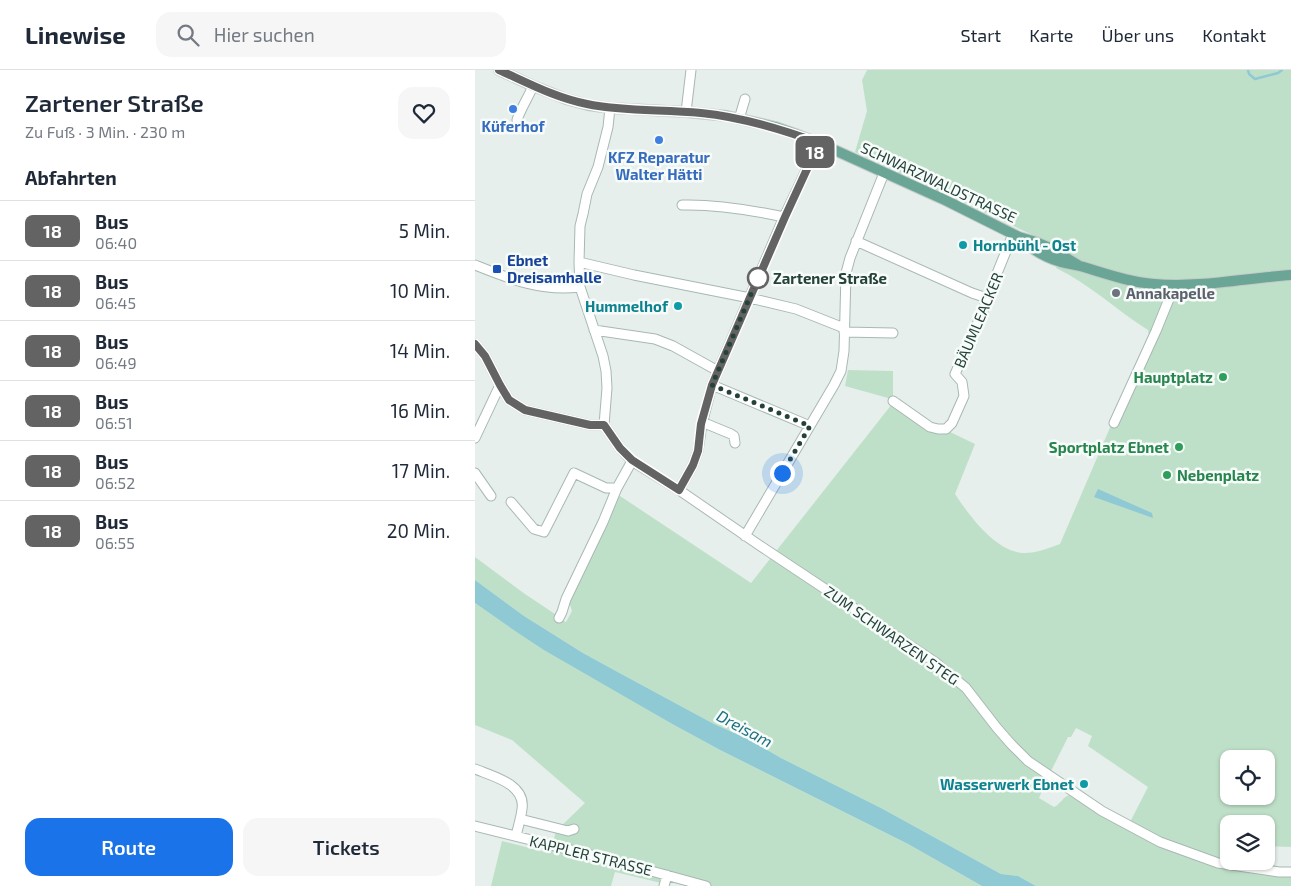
<!DOCTYPE html>
<html lang="de">
<head>
<meta charset="utf-8">
<style>
  body { margin:0; font-family:"Exo 2",sans-serif; background:#f6f6f7; color:#1f2937; height:100vh; display:flex; flex-direction:column; font-size:19px; white-space:nowrap }
  * { box-sizing:border-box; margin:0 }
  p { font-size:16px; color:#747a83 }
  .icon { flex:none; width:28px; height:28px; fill:none; stroke:currentColor; stroke-width:2; stroke-linecap:round; stroke-linejoin:round }
  .map { position:relative; flex:1; overflow:hidden }
  .panel { display:flex; flex-direction:column; background:#fff; width:475px }
  .panel>* { flex:none }
  .badge { padding:0 10px; border-radius:8px; font-size:18px; line-height:32px }
  .tools { position:absolute; left:745px; top:680px; display:grid; gap:10px }
  .tools a { display:grid; place-items:center; width:55px; height:55px; border-radius:10px; background:#fff; box-shadow:0 1px 4px #0004; font-size:25px }
  .you { position:absolute; width:25px; height:25px; margin:-12px; border:4px solid #fff; border-radius:50%; background:#1a73e8; box-shadow:0 0 0 8px #1a73e833 }
  .map>.badge { position:absolute; translate:-50% -50%; box-shadow:0 0 0 2px #fff }
  h2 { padding:0 25px; font-size:19px; line-height:45px }
  .round { display:grid; place-items:center; flex:none; width:52px; height:52px; border-radius:15px; background:#f6f6f7 }
  .head { display:flex; align-items:center; justify-content:space-between; height:85px; padding:0 25px }
  h1 { font-size:24px; font-weight:600; line-height:38px }
  .button { display:flex; gap:10px; margin-top:auto; padding:10px 25px }
  .button a { flex:1; height:58px; border-radius:15px; background:#1a73e8; color:#fff; font-size:20px; font-weight:600; line-height:58px; text-align:center }
  .button a+a { background:#f6f6f7; color:#1f2937 }
  ul { padding:0; list-style:none }
  li { display:flex; align-items:center; gap:15px; height:60px; padding:0 25px; border-top:1px solid #e0e1e3 }
  li div { flex:1 }
  li b { display:block; font-size:19px }
  li em { font-style:normal }
  li .badge { min-width:55px; font-weight:700; text-align:center }
  header { display:flex; align-items:center; gap:30px; box-sizing:border-box; height:70px; padding:0 25px; background:#fff; border-bottom:1px solid #e0e1e3 }
  header strong { font-size:24px }
  nav { display:flex; gap:28px; margin-inline-start:auto; font-size:18px }
  .search { width:350px; height:45px; background:#f6f6f7; display:flex; align-items:center; gap:12px; box-sizing:border-box; padding:0 18px; border-radius:15px; color:#747a83; font-size:19px }
  main { display:flex; flex:1; min-height:0 }
  .map>svg:first-child { display:block }
  .green { fill:#bfe0c8; fill-rule:evenodd }
  .water { fill:#8ec9d4 }
  .lines { fill:none; stroke-linecap:round; stroke-linejoin:round }
  .stream { stroke:#8ec9d4; stroke-width:2.5 }
  .minor-casing { stroke:#a8b8b2; stroke-width:11 }
  .major-casing { stroke:#c2cac8; stroke-width:12 }
  .minor { stroke:#fff; stroke-width:9 }
  .major { stroke:#6aa596; stroke-width:10 }
  .line-casing { stroke:#fff; stroke-width:11 }
  .line { stroke:#646363; stroke-width:8 }
  .walk { stroke:#24423a; stroke-width:5; stroke-dasharray:0 9 }
  .shop-dot { fill:#3f7fe0; stroke:#f7fbf9; stroke-width:2 }
  .culture-dot { fill:#0f9aa8; stroke:#f7fbf9; stroke-width:2 }
  .transit-dot { fill:#1a4fb4; stroke:#f7fbf9; stroke-width:2 }
  .stop-dot { fill:#fff; stroke:#646363; stroke-width:2.5 }
  .worship-dot { fill:#6b7280; stroke:#f7fbf9; stroke-width:2 }
  .leisure-dot { fill:#2e9e5b; stroke:#f7fbf9; stroke-width:2 }
  .labels { text-anchor:middle; dominant-baseline:central; stroke-width:5; stroke-linejoin:round; paint-order:stroke }
  .shop-label { font-size:15px; font-weight:bold; fill:#366cbe; stroke:#f7fbf9 }
  .street-label { font-size:15px; fill:#24423a; stroke:#f7fbf9 }
  .culture-label { font-size:15px; font-weight:bold; fill:#0d838f; stroke:#f7fbf9; text-anchor:end }
  .transit-label { font-size:15px; font-weight:bold; fill:#164399; stroke:#f7fbf9; text-anchor:start }
  .stop-label { font-size:15px; font-weight:bold; fill:#24423a; stroke:#f7fbf9; text-anchor:start }
  .worship-label { font-size:15px; font-weight:bold; fill:#5b616d; stroke:#f7fbf9; text-anchor:start }
  .leisure-label { font-size:15px; font-weight:bold; fill:#27864d; stroke:#f7fbf9; text-anchor:end }
  .water-label { font-size:16px; font-style:italic; fill:#1c6f80; stroke:#f7fbf9 }
</style>
</head>
<body>
<header>
<strong>Linewise</strong>
<div class="search"><svg class="icon" aria-label="search" viewBox="0 0 24 24"><circle cx="10" cy="10" r="6"/><path d="M15 15l6 6"/></svg>Hier suchen</div>
<nav><a>Start</a><a>Karte</a><a>Über uns</a><a>Kontakt</a></nav>
</header>
<main>
<section class="panel">
<div class="head"><div><h1>Zartener Straße</h1><p>Zu Fuß · 3 Min. · 230 m</p></div><a class="round"><svg class="icon" aria-label="heart" viewBox="0 0 24 24"><path d="M12 20l-8-8c-3-5 5-10 8-4 3-6 11-1 8 4z"/></svg></a></div>
<h2>Abfahrten</h2>
<ul>
<li><span class="badge" style="background:#646363;color:#fff">18</span><div><b>Bus</b><p>06:40</p></div><em>5 Min.</em></li>
<li><span class="badge" style="background:#646363;color:#fff">18</span><div><b>Bus</b><p>06:45</p></div><em>10 Min.</em></li>
<li><span class="badge" style="background:#646363;color:#fff">18</span><div><b>Bus</b><p>06:49</p></div><em>14 Min.</em></li>
<li><span class="badge" style="background:#646363;color:#fff">18</span><div><b>Bus</b><p>06:51</p></div><em>16 Min.</em></li>
<li><span class="badge" style="background:#646363;color:#fff">18</span><div><b>Bus</b><p>06:52</p></div><em>17 Min.</em></li>
<li><span class="badge" style="background:#646363;color:#fff">18</span><div><b>Bus</b><p>06:55</p></div><em>20 Min.</em></li>
</ul>
<div class="button"><a>Route</a><a>Tickets</a></div>
</section>
<div class="map">
<svg width="816" height="816" viewBox="0 0 816 816">
  <rect width="100%" height="100%" fill="#e6efeb"/>
  <!-- green -->
  <path class="green" d="M392,0H816V777L791,776V754H754V791H761V798L816,804V816H561L543,806L526,804L406,738L306,688L275,670L239,654L139,600L108,583L49,546L0,510V487L50,524L80,544V546L91,552L97,541L93,529L142,424L276,513L417,334L500,374L480,424C494,445 519,480 547,483C559,484 574,478 585,474L670,276L674,265L673,260C641,240 615,214 581,198L590,180L380,82L392,41L387,10ZM601,658L617,666L613,676L673,717L652,758L595,725C588,726 585,735 579,737L564,728L572,709L593,667H596ZM754,689H791V726H754Z
    M373,300L418,301V331L413,328L370,316Z
    M0,533L37,559L199,655L247,681L433,774L507,816H212L196,812L195,815L140,802L136,816H16L27,771L75,783L81,761L110,733L37,670L0,655Z"/>
  <!-- water -->
  <path class="water" d="M623,419L677,443L678,448L619,427Z
    M0,510L49,546L108,583L139,600L239,654L275,670L306,688L406,738L526,804L543,806L561,816H507L433,774L247,681L199,655L69,580L37,559L0,533Z"/>
  <g class="lines">
    <!-- stream -->
    <path class="stream" d="M773,0L774,4L780,9L803,3L807,0"/>
    <!-- minor casing -->
    <g class="minor-casing">
      <path id="minor" d="M135,38L133,57L123,97L112,124L108,144L105,156L104,192L105,217L128,286L131,301L132,318L129,355L145,378L157,391L204,420L284,475L460,592L491,618L522,658L536,674L553,691L627,741L685,772L743,793L804,802H816
        M211,42L216,0
        M264,49L270,29
        M42,50C46,38 53,28 58,16
        M207,135C241,134 276,140 309,147
        M381,171L497,223L512,228
        M104,192L159,205L275,228L321,239L369,258
        M0,195C35,209 66,222 105,217
        M119,260L180,269L198,276L243,301
        M369,262L418,263
        M0,274L10,286L25,315L34,330L50,340L115,355H129
        M237,315L335,356
        M418,331L455,357L463,359H471L477,353L489,326L487,312L480,304L508,241L512,228L538,164
        M227,352L256,364L259,366L260,373
        M639,353L681,261L696,224L697,215
        M0,368L25,315
        M0,403L16,426
        M204,420L218,395L223,381L227,354L237,315L309,147L344,73
        M36,432L59,459L69,462L99,403L131,418H142L157,391
        M270,466L359,315L366,301L369,281L371,203L375,188L409,103
        M84,548L87,542L91,529L128,452L142,418
        M0,699C17,706 51,714 47,739C46,748 43,757 41,766
        M45,749L93,761L99,759
        M0,756L136,790L231,816
        M189,816L192,805"/>
    </g>
    <!-- major casing -->
    <g class="major-casing">
      <path id="major" d="M24,0L56,15L91,29L113,35L135,38L211,42L252,46L300,57L320,64L344,73L470,130L544,167L561,172L573,177L603,195
        M547,170C558,180 572,188 586,192C592,194 599,194 605,196C629,203 653,212 679,214C725,218 771,208 816,205"/>
    </g>
    <!-- minor -->
    <use href="#minor" class="minor"/>
    <!-- major -->
    <use href="#major" class="major"/>
  </g>
  <g class="lines">
    <!-- line casing -->
    <g class="line-casing">
      <path id="line" d="M0,274L10,286L25,315L34,330L50,340L115,355H129L145,378L157,390L204,420L218,395L223,381L226,354L237,315L310,147L344,73C306,59 267,47 226,43C188,39 150,42 112,34C81,28 53,13 24,0"/>
    </g>
    <!-- line -->
    <use href="#line" class="line"/>
    <!-- walk -->
    <path class="walk" d="M283,208L237,315L335,356L307,403"/>
  </g>
  <!-- markers -->
  <g class="shop-dot">
    <circle cx="38" cy="39" r="5"/>
    <circle cx="184" cy="70" r="5"/>
  </g>
  <g class="culture-dot">
    <circle cx="488" cy="175" r="5"/>
    <circle cx="203" cy="236" r="5"/>
    <circle cx="609" cy="714" r="5"/>
  </g>
  <rect class="transit-dot" x="17" y="194" width="10" height="10" rx="2.5"/>
  <circle class="stop-dot" cx="283" cy="208" r="10"/>
  <circle class="worship-dot" cx="641" cy="223" r="5"/>
  <g class="leisure-dot">
    <circle cx="748" cy="307" r="5"/>
    <circle cx="704" cy="377" r="5"/>
    <circle cx="692" cy="405" r="5"/>
  </g>
  <g class="labels">
    <!-- shop labels -->
    <g class="shop-label">
      <text x="38" y="56">Küferhof</text>
      <text x="184" y="87">KFZ Reparatur<tspan x="184" dy="17">Walter Hätti</tspan></text>
    </g>
    <!-- street labels -->
    <g class="street-label">
      <text transform="translate(464 112) rotate(25)">SCHWARZWALDSTRASSE</text>
      <text transform="translate(503 250) rotate(-67)">BÄUMLEACKER</text>
      <text transform="translate(417 565) rotate(35)">ZUM SCHWARZEN STEG</text>
      <text transform="translate(116 785) rotate(14)">KAPPLER STRASSE</text>
    </g>
    <!-- culture labels -->
    <g class="culture-label">
      <text x="498" y="175" text-anchor="start">Hornbühl - Ost</text>
      <text x="193" y="236">Hummelhof</text>
      <text x="599" y="714">Wasserwerk Ebnet</text>
    </g>
    <!-- transit labels -->
    <g class="transit-label">
      <text x="32" y="190">Ebnet<tspan x="32" dy="17">Dreisamhalle</tspan></text>
    </g>
    <!-- stop labels -->
    <g class="stop-label">
      <text x="298" y="208">Zartener Straße</text>
    </g>
    <!-- worship labels -->
    <g class="worship-label">
      <text x="651" y="223">Annakapelle</text>
    </g>
    <!-- leisure labels -->
    <g class="leisure-label">
      <text x="738" y="307">Hauptplatz</text>
      <text x="694" y="377">Sportplatz Ebnet</text>
      <text x="702" y="405" text-anchor="start">Nebenplatz</text>
    </g>
    <!-- water labels -->
    <g class="water-label">
      <text transform="translate(270 658) rotate(28)">Dreisam</text>
    </g>
  </g>
</svg>
<div class="tools">
<a><svg class="icon" aria-label="locate" viewBox="0 0 24 24"><circle cx="12" cy="12" r="6"/><path d="M12 2v4M12 18v4M2 12h4M18 12h4"/></svg></a>
<a><svg class="icon" aria-label="layers" viewBox="0 0 24 24"><path d="M12 4l9 5-9 5-9-5zM3 14l9 5 9-5"/></svg></a>
</div>
<div class="you" style="left:307px;top:403px"></div>
<b class="badge" style="left:340px;top:82px;background:#646363;color:#fff">18</b>
</div>
</main>
</body>
</html>
